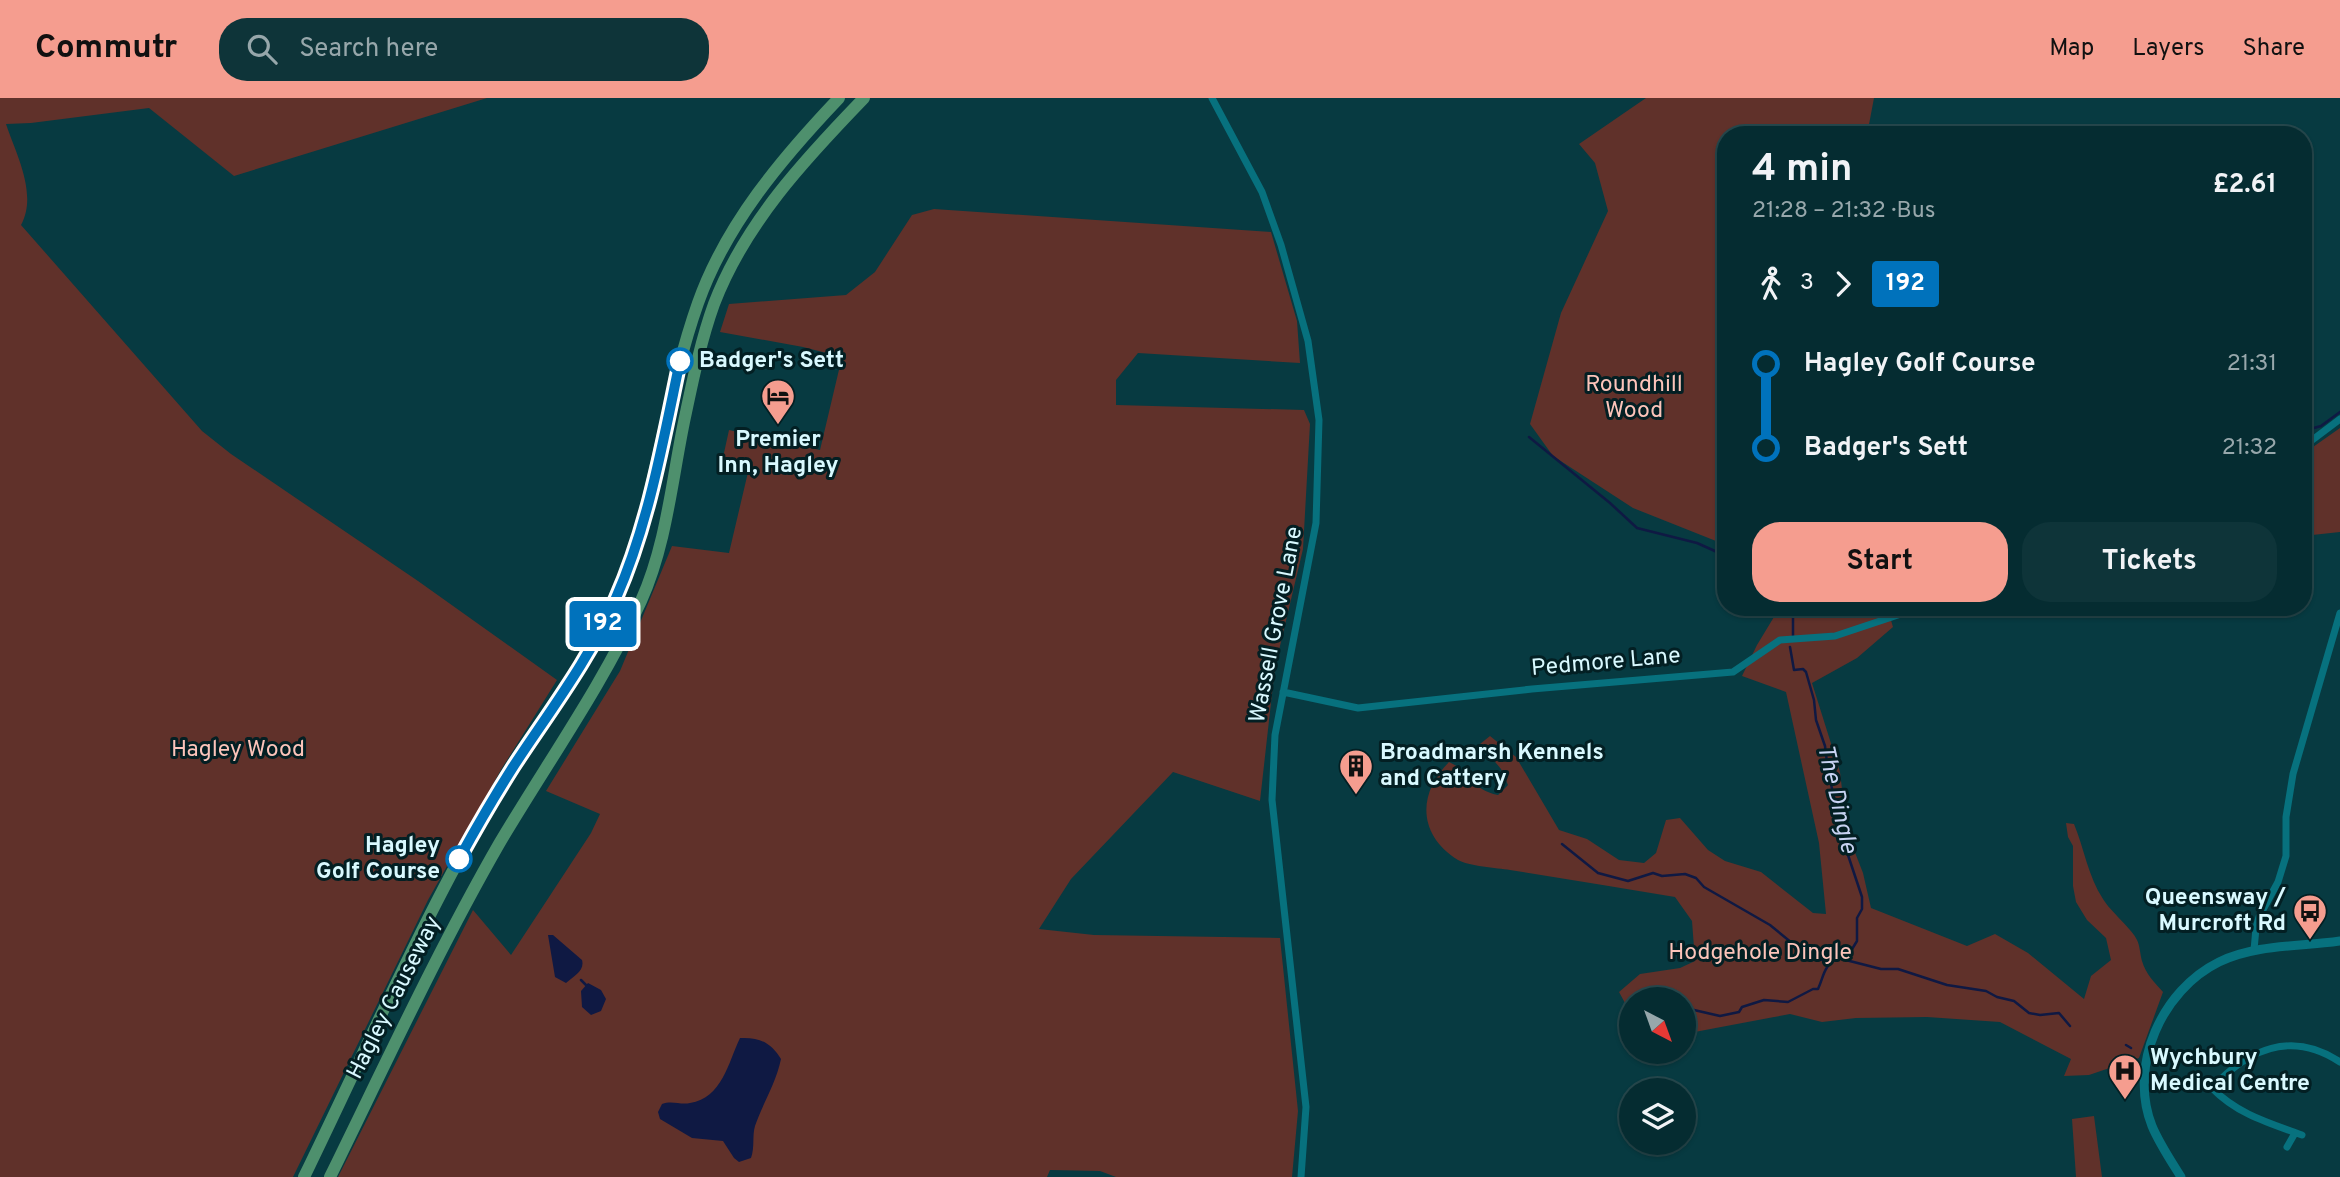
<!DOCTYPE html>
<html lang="en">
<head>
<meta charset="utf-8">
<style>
  body { margin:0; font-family:Overpass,sans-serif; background:#0e3439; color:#f1f3f6; height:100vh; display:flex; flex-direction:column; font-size:26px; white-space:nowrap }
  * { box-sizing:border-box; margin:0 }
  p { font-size:23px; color:#97a7ab }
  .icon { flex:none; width:38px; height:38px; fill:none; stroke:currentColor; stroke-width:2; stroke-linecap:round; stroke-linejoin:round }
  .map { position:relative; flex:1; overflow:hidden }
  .drawer { position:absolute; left:1717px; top:28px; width:595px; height:490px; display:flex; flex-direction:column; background:#052c31; border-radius:28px; box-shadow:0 2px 5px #0004,0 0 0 2px #26484d }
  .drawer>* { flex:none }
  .badge { padding:0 14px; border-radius:5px; font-size:24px; line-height:46px }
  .needle { width:46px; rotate:139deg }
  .controls { position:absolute; left:1619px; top:889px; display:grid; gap:14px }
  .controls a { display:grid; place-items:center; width:77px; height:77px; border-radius:50%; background:#052c31; box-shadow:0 2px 5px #0004,0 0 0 2px #26484d; font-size:35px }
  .map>.badge { position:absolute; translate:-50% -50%; box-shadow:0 0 0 4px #fff }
  .legs { display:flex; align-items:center; gap:10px; height:77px; padding:0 35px; font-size:23px }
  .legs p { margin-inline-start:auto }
  .head { display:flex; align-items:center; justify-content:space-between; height:119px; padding:0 35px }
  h1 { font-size:38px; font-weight:700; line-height:52px }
  .button { display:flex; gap:14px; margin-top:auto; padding:14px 35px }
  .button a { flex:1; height:80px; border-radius:28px; background:#f59d8f; color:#111; font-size:28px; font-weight:700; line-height:80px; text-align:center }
  .button a+a { background:#0e3439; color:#f1f3f6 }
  ul { padding:0 35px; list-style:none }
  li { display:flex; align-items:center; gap:24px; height:84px; font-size:26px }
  li i { display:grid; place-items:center; width:10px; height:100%; margin:0 9px; background:currentColor }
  li i::after { content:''; width:18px; height:18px; margin:-9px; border:5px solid; border-radius:50%; background:#052c31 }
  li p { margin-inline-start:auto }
  li:first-child i { background:linear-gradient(#0000 50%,currentColor 0) }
  li:last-child i { background:linear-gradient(currentColor 50%,#0000 0) }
  header { display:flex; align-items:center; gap:42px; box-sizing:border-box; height:98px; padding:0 35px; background:#f59d8f; color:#111 }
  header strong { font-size:33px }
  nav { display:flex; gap:38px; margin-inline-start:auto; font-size:24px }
  .search { width:490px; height:63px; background:#0e3439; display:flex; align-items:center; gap:18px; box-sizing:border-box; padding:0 24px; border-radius:28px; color:#97a7ab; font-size:26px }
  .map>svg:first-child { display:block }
  .green { fill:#60312a }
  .water { fill:#0f1943 }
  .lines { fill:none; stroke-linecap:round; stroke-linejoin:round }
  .stream { stroke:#0f1943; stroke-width:2.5 }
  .minor { stroke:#07717e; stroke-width:7 }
  .tertiary { stroke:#07717e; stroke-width:9 }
  .trunk { stroke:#4e906d; stroke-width:12 }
  .line-1-casing { stroke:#fff; stroke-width:16 }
  .line-1 { stroke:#0072bc; stroke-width:10 }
  .stop-1-dot { fill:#fff; stroke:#0072bc; stroke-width:3.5 }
  .labels { text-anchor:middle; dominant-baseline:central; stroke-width:6; stroke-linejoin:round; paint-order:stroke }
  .stop-label { font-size:23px; font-weight:bold; fill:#d9f9ff; stroke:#031f23; text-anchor:start }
  .park-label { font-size:23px; fill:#fcc4ba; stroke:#031f23 }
  .poi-label { font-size:23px; font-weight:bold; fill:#d9f9ff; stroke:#031f23; text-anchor:start }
  .street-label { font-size:23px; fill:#d9f9ff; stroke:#031f23 }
  .water-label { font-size:24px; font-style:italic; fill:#c7d2f1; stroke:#031f23 }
</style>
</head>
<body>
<header>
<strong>Commutr</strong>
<div class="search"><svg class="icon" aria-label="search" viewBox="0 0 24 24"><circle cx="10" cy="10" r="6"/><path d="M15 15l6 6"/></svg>Search here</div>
<nav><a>Map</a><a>Layers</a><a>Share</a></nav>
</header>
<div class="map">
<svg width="2340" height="1079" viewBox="0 0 2340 1079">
  <rect width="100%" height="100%" fill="#073a41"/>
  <!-- green -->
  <path class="green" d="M0,0H487L234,78L149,10L31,25L6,26C16,56 38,96 21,127L202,333L231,356L418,483L557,582L502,670L428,802L293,1079H0Z
    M1646,0H1874L1867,37H1726L1725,449L1721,445L1633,410L1553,358L1530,326L1561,215L1608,113L1595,65L1579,46Z
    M934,111L1271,134L1297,223L1300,265L1138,255L1116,282V307L1304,312L1310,326L1303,451L1275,569L1260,703L1173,674L1071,781L1039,831L1094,837L1280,840L1298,1013L1292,1079H1116L1100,1073L1050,1072L1047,1079H338L473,812L511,857L591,735L600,716L546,693L620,573L672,448L729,455L749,370L722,364L729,332L820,352L842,259L803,249L720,234L729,206L846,197L875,174L912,117Z
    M2340,330V434L2303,438V356Z
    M1780,509H1887L1893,529L1857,560L1812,585L1840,674L1847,734L1863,775L1871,810L1967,848L1995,836L2028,855L2084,901L2091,878L2111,862L2106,840L2087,822L2076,804L2073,788V748L2068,739L2066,725L2074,726C2084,750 2088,778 2103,801C2110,813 2133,832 2137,842C2140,848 2140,856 2142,863C2146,876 2154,884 2163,894L2139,960L2089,977L2064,978L2071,961L2000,924L1927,919L1856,920L1822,924L1790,916L1684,936V901H1631V916L1619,894L1640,876L1680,870L1695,863L1692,823L1675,799C1620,790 1565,781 1510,772C1497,770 1468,768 1458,762C1418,737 1417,696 1449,664C1471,674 1472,692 1498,697L1508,687L1501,671L1480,646L1490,638L1516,659L1559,732L1587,741L1619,762L1644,765L1656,755L1666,722L1680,720L1708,752L1725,763L1761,774L1813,815L1826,816L1819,745L1786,594L1742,578L1757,547Z
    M2094,1018L2102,1079H2076L2072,1021Z"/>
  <!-- water -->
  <path class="water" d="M548,837H553L582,862C585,873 574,878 566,885L555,879Z
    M588,885L601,892L606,901L601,913L591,917L582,909L581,893Z
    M740,940C760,939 771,945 781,961C776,985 763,1005 755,1028C752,1038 755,1049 751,1060L739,1064L734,1060L723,1043L692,1040L660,1021L658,1014L662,1006C672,1002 680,1007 690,1005C722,1000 728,965 740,940Z"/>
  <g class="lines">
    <!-- stream -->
    <path class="stream" d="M2303,333L2321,328L2340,314
      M1529,339L1610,405L1637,430L1697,445L1726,458
      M1793,538V509
      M1790,549L1794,572L1803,571L1806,574L1814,602L1816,622L1825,648L1828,673L1845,748L1862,799V811L1857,820V843L1846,861
      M1562,746L1598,775L1628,783L1653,775L1662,778L1685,776L1696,780L1704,789L1770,827L1808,858L1830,864
      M581,882L586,887
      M1684,914L1694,912L1720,918L1739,914L1742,909L1764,902L1788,904L1813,891H1818C1824,878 1823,868 1838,860L1881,871H1898L1947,887L1986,893L1997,899L2014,903L2029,915L2040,917L2059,915L2070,928
      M2126,947L2131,950"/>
    <!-- minor -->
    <path class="minor" d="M1212,0L1262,94L1281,147L1308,243L1319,322L1316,425L1275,637L1272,702L1306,1009L1301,1079
      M2303,349L2340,321
      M1283,594L1358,610L1532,591L1733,574L1780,542L1835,538L1922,509
      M2254,852L2256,830L2259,819L2278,784L2286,758V719L2293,676L2340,515
      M2146,982L2189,984L2212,990C2248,951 2292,932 2340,964
      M2212,990C2237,1016 2269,1025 2302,1037
      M2287,1049L2295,1035"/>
    <!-- tertiary -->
    <path class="tertiary" d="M2181,1079C2171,1063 2159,1045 2152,1028C2128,967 2162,892 2219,864C2256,846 2300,849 2340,843"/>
    <!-- trunk -->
    <path class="trunk" d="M304,1079C360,964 412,845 474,734C518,655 582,582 617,499C656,404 664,301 698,205C726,126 782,60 839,0
      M330,1079C385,967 437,854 499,746C547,665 602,588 641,503C667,445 672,380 685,319C693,281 701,242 714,206C745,125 805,61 864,0"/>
  </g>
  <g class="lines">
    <!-- line-1 casing -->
    <g class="line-1-casing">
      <path id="line-1" d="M459,761C476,730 494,699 513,669C549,614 590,561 616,500C649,425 663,343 680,263"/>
    </g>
    <!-- line-1 -->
    <use href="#line-1" class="line-1"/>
  </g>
  <!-- icons -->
  <defs>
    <g id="hotel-pin" transform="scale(1.75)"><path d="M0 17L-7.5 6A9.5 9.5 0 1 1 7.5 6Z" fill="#f59d8f" stroke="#031f23"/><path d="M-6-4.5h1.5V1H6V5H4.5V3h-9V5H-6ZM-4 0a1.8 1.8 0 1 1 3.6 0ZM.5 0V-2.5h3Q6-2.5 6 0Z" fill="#111"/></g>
    <g id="building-pin" transform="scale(1.75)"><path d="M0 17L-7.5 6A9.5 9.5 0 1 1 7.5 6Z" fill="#f59d8f" stroke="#031f23"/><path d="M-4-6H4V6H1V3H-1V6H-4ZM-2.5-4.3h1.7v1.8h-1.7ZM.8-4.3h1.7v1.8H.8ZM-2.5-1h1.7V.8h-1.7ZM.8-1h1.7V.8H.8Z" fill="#111"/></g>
    <g id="bus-pin" transform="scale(1.75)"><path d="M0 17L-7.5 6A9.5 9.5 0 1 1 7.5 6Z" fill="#f59d8f" stroke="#031f23"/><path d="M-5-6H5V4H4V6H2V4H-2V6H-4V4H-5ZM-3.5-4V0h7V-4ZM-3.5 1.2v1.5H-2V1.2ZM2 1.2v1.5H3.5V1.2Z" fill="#111"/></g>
    <g id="hospital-pin" transform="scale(1.75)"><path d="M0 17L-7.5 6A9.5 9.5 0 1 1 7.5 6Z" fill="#f59d8f" stroke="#031f23"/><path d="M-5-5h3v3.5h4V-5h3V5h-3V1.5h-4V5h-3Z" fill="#111"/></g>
  </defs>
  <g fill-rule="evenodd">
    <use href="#hotel-pin" x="778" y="298"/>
    <use href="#building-pin" x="1356" y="668"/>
    <use href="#bus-pin" x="2310" y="813"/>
    <use href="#hospital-pin" x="2125" y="973"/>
  </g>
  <!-- markers -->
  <g class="stop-1-dot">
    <circle cx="680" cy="263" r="12"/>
    <circle cx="459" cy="761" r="12"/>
  </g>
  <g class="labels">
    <!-- stop labels -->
    <g class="stop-label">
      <text x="699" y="263">Badger's Sett</text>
      <text x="440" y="748" text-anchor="end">Hagley<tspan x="440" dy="26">Golf Course</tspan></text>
    </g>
    <!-- park labels -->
    <g class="park-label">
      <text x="1634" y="287">Roundhill<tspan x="1634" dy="26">Wood</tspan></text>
      <text x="238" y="652">Hagley Wood</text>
      <text x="1760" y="855">Hodgehole Dingle</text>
    </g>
    <!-- poi labels -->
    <g class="poi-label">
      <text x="778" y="342" text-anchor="middle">Premier<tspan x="778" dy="26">Inn, Hagley</tspan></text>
      <text x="1380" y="655">Broadmarsh Kennels<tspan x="1380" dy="26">and Cattery</tspan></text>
      <text x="2286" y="800" text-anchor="end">Queensway /<tspan x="2286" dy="26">Murcroft Rd</tspan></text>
      <text x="2150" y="960">Wychbury<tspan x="2150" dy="26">Medical Centre</tspan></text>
    </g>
    <!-- street labels -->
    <g class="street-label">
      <text transform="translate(1277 527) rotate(-79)">Wassell Grove Lane</text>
      <text transform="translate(1606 565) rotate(-5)">Pedmore Lane</text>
      <text transform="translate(395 900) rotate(-63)">Hagley Causeway</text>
    </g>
    <!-- water labels -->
    <g class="water-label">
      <text transform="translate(1836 701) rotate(77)">The Dingle</text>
    </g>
  </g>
</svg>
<div class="controls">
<a><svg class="needle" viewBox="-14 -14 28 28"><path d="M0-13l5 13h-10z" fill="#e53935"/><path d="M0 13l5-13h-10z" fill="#97a7ab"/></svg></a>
<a><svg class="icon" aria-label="layers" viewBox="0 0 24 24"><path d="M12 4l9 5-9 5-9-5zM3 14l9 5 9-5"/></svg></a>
</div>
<b class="badge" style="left:603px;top:526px;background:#0072bc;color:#fff">192</b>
<section class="drawer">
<div class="head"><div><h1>4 min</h1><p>21:28 – 21:32 · Bus</p></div><b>£2.61</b></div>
<div class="legs"><svg class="icon" aria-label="walk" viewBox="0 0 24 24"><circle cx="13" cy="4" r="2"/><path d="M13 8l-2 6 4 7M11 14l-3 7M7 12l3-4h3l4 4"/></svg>3<svg class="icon" aria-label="forward" viewBox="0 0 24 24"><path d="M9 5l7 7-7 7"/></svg><b class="badge" style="background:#0072bc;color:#fff">192</b></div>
<ul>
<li><i style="color:#0072bc"></i><b>Hagley Golf Course</b><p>21:31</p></li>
<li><i style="color:#0072bc"></i><b>Badger's Sett</b><p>21:32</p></li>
</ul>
<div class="button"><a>Start</a><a>Tickets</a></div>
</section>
</div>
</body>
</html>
